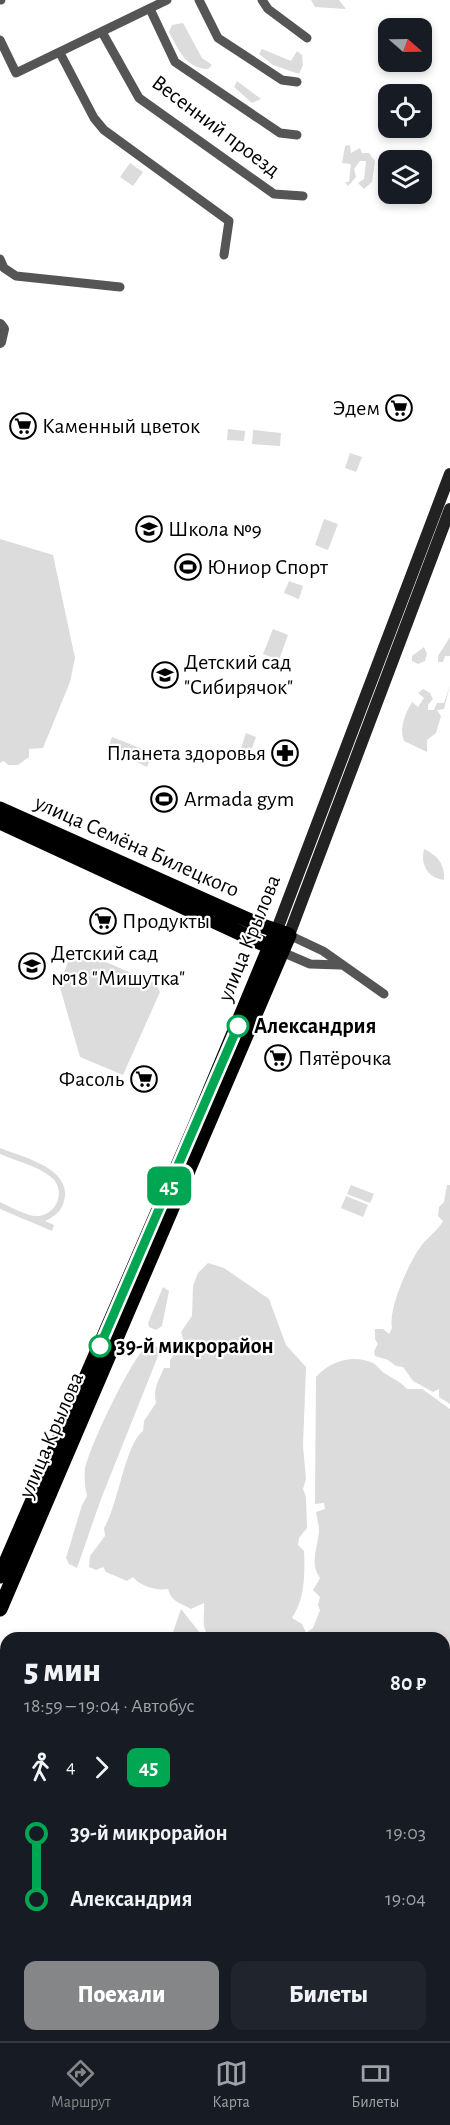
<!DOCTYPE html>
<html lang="ru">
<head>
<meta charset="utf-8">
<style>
  body { margin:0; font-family:"Alegreya Sans",sans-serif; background:#20242c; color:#f1f3f6; height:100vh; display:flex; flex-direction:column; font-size:22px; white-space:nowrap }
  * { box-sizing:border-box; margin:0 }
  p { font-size:20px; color:#9ea1a6 }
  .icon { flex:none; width:33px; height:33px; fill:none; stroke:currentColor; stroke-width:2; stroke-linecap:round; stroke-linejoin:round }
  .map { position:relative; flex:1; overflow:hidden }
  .panel { position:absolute; left:0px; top:1632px; width:450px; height:410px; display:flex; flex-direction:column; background:#171b24; border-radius:18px 18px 0 0; box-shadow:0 3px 9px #0003 }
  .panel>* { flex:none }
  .badge { padding:0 12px; border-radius:9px; font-size:21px; line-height:39px }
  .needle { width:39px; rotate:110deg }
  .tools { position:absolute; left:378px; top:18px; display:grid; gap:12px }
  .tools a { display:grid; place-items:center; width:54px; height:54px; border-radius:12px; background:#171b24; box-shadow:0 3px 9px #0003; font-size:30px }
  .map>.badge { position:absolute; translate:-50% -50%; box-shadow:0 0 0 3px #fff }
  .legs { display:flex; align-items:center; gap:9px; height:66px; padding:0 24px; font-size:20px }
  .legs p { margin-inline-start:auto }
  .head { display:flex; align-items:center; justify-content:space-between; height:102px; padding:0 24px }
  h1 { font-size:33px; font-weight:800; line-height:45px }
  .action { display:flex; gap:12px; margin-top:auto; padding:12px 24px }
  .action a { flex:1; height:69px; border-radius:12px; background:#858687; color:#fff; font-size:24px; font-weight:800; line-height:69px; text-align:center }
  .action a+a { background:#20242c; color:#f1f3f6 }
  ul { padding:0 24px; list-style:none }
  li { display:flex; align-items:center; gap:21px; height:66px; font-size:22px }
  li i { display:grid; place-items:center; width:9px; height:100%; margin:0 8px; background:currentColor }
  li i::after { content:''; width:15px; height:15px; margin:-8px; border:4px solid; border-radius:50%; background:#171b24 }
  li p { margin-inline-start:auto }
  li:first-child i { background:linear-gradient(#0000 50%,currentColor 0) }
  li:last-child i { background:linear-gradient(currentColor 50%,#0000 0) }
  .dock { display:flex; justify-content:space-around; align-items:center; height:84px; border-top:2px solid #363941; background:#171b24; font-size:16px; color:#9ea1a6 }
  .dock a { display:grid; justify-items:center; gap:3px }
  .dock .current { color:#858687 }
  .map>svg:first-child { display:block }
  .green { fill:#dcdcdc }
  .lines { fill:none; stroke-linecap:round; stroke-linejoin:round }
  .minor { stroke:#555; stroke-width:9 }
  .tertiary { stroke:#555; stroke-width:12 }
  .secondary { stroke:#222; stroke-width:12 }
  .primary { stroke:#000; stroke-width:15 }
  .line-1-casing { stroke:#fff; stroke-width:14 }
  .line-1 { stroke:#00a651; stroke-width:9 }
  .stop-1-dot { fill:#fff; stroke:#00a651; stroke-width:3 }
  .labels { text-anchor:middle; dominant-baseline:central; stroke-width:4.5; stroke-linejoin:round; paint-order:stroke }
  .street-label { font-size:22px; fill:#000; stroke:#fff }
  .poi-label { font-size:22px; fill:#000; stroke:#fff; text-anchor:start }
  .stop-label { font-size:22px; font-weight:bold; fill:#000; stroke:#fff; text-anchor:start }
</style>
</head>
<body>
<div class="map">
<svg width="450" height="2041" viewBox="0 0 450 2041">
  <rect width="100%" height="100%" fill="#fff"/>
  <!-- green -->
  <path class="green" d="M311,0H339L346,9L315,7Z
    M183,23L202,58L212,65L208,69C186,69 178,49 169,32L172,25Z
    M262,49L291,61L297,51L302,55L303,65L299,74L273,65L259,54Z
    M237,81L261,99L252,103L234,87Z
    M350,145L351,153L360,148L362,153H369L375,161L372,182L364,189L358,183L364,179L366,161H360L354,169L356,177L348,186L345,182H349L351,164L342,163L345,146Z
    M130,163L143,172L133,186L120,177Z
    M142 430a7 7 0 1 1 14 0a7 7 0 1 1-14 0Z
    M228,429L245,431L244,441L227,440Z
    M253,430L281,433L280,446L252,444Z
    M350,453L362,457L356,472L345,468Z
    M324,519L338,524L328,550L315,545Z
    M0,539L53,555L75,658L70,682L43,748L29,749V757L18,765H8L4,761L0,763Z
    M289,581L303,586L299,599L284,593Z
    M273,629L288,635L279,660L263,654Z
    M450,637V656H445L443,662H438V656Z
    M424,647L427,654L425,661L418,664L412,661V656Z
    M450,685L444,709L437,710L441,716L436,733L427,740V752L404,741C399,728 405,714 412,702L418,707L424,698L418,693L423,689L430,693L433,699L428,705V710H434L437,703H444Z
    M246,733L256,737L251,751L241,748Z
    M112,737L153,753L147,767L108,748Z
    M424,849C438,855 445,865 444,880C428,878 420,865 424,849Z
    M74,948L156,984L160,992L123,1075L80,1057L59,984Z
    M0,1148C22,1157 73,1168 64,1201C62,1211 54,1217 45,1221L54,1225L52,1231L0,1209V1202C11,1207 27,1217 39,1216C58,1214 66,1189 51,1177C38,1166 16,1161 0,1154Z
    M351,1185L374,1194L370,1203L347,1194Z
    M447,1185H450V1404L439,1397V1389L433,1392L413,1381L403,1367L396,1366L388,1360L375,1356L374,1351L378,1344L375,1339V1329H383L389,1334L392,1328C388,1309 408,1265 419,1249C426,1238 437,1232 443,1221L438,1216L439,1207L444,1202Z
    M346,1196L368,1205L363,1217L341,1208Z
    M208,1263L224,1268L269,1299L286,1345L306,1367L303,1446L306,1479L303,1489L306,1497L307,1528L299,1538L298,1545L304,1551C305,1575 305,1598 292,1618L302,1624L306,1633L313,1628L320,1610L318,1605L320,1597L313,1590L320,1578C309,1564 318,1547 319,1531C319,1525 317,1518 316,1512L325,1509L324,1503L315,1504L316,1377C330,1361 353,1354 373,1363C377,1365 380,1370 384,1373C393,1379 400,1381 407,1389H422L450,1409V1653L445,1661L444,1638H211C200,1628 205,1618 204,1603L191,1609C181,1603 171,1602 168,1589C156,1591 140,1586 133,1577L127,1581L106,1572L103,1567L96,1570L89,1567L90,1556L105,1536L104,1528C118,1506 125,1444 143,1431L144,1421L156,1403C153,1388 158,1382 164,1368H170V1360L176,1352L175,1344L184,1341L181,1332L192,1316L193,1286L198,1273Z
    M163,1287L169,1291L162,1326L156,1330L149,1327L148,1323Z
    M156,1346L160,1351L101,1499L77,1568L69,1564L66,1558L82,1505L87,1496C85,1486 84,1479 85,1469C89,1448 129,1364 144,1349Z
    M181,1609L204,1638H171Z
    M6,1654V1698L0,1696V1669Z
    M450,1724V1792L444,1786V1725Z
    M6,1816V1863L0,1858V1825Z
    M444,1895L450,1898V2041H443L438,2036H444Z
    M224,2036H354L362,2041H370H222Z"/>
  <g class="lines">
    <!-- minor -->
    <path class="minor" d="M0,0H1
      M199,0L218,38L282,80L297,82
      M262,0L268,9L307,38
      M150,9L175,62L280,133L297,135
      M102,32L139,98L274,194L303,196
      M0,40L16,73L167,0
      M60,53L94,118L104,130L229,221L224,255
      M0,259L4,268L16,276L120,287
      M289,935L323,951L384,994
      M282,952L310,964L340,965
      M0,1943L6,1945"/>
    <!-- tertiary -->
    <path class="tertiary" d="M0,325L3,329L0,342"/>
    <!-- secondary -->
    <path class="secondary" d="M276,932L450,474
      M289,935L450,509"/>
    <!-- primary -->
    <path class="primary" d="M0,809L257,924L289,935L0,1609
      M0,822L279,951
      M0,1576L196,1124L276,932"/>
  </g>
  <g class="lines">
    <!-- line-1 casing -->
    <g class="line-1-casing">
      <path id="line-1" d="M100,1346L238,1026"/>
    </g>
    <!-- line-1 -->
    <use href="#line-1" class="line-1"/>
  </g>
  <!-- icons -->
  <defs>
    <g id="supermarket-ring" transform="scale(1.35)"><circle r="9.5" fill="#fff" stroke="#000" stroke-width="1.5"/><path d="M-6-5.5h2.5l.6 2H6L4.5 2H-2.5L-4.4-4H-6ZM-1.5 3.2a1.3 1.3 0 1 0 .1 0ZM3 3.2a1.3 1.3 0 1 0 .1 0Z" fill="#000"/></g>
    <g id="school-ring" transform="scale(1.35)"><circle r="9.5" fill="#fff" stroke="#000" stroke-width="1.5"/><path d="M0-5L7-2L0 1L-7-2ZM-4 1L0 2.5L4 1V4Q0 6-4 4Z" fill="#000"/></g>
    <g id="stadium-ring" transform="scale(1.35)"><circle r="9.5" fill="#fff" stroke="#000" stroke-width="1.5"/><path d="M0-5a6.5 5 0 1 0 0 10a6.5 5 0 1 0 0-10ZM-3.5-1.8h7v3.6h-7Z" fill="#000"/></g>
    <g id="pharmacy-ring" transform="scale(1.35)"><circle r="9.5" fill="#fff" stroke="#000" stroke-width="1.5"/><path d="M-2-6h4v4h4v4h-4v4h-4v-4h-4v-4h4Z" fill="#000"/></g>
  </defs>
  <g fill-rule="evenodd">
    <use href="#supermarket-ring" x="399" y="408"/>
    <use href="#supermarket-ring" x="23" y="426"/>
    <use href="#school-ring" x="149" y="529"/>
    <use href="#stadium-ring" x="188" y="567"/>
    <use href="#school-ring" x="165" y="675"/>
    <use href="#pharmacy-ring" x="285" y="753"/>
    <use href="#stadium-ring" x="164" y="799"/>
    <use href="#supermarket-ring" x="103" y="921"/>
    <use href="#school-ring" x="32" y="966"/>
    <use href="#supermarket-ring" x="278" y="1058"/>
    <use href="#supermarket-ring" x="144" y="1079"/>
  </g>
  <!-- markers -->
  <g class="stop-1-dot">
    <circle cx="238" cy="1026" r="10"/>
    <circle cx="100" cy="1346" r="10"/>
  </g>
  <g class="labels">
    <!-- street labels -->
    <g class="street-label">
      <text transform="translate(216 126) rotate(37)">Весенний проезд</text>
      <text transform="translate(137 846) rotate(24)">улица Семёна Билецкого</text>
      <text transform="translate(249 938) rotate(-68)">улица Крылова</text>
      <text transform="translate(51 1435) rotate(-67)">улица Крылова</text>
    </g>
    <!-- poi labels -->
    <g class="poi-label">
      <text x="380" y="408" text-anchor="end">Эдем</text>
      <text x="42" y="426">Каменный цветок</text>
      <text x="168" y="529">Школа №9</text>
      <text x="207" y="567">Юниор Спорт</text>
      <text x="184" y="662">Детский сад<tspan x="184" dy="25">"Сибирячок"</tspan></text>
      <text x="266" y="753" text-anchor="end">Планета здоровья</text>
      <text x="184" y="799">Armada gym</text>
      <text x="122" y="921">Продукты</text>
      <text x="51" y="953">Детский сад<tspan x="51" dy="25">№18 "Мишутка"</tspan></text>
      <text x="298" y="1058">Пятёрочка</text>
      <text x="124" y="1079" text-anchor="end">Фасоль</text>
    </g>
    <!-- stop labels -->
    <g class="stop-label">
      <text x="254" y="1026">Александрия</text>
      <text x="116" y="1346">39-й микрорайон</text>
    </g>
  </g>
</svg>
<div class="tools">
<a><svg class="needle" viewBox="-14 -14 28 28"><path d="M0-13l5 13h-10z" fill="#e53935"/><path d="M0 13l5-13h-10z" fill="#9ea1a6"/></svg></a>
<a><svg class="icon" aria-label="locate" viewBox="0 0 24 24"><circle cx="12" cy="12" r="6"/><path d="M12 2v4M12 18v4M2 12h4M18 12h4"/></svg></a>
<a><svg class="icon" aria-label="layers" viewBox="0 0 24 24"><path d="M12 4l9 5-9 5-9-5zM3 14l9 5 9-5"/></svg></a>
</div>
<b class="badge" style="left:169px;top:1186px;background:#00a651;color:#fff">45</b>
<section class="panel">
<div class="head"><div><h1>5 мин</h1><p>18:59 – 19:04 · Автобус</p></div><b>80 ₽</b></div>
<div class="legs"><svg class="icon" aria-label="walk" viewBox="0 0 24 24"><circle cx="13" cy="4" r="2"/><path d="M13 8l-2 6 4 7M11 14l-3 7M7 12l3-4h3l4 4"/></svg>4<svg class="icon" aria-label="forward" viewBox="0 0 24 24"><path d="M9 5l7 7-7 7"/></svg><b class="badge" style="background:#00a651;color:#fff">45</b></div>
<ul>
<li><i style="color:#00a651"></i><b>39-й микрорайон</b><p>19:03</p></li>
<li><i style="color:#00a651"></i><b>Александрия</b><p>19:04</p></li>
</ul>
<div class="action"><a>Поехали</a><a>Билеты</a></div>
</section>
</div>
<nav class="dock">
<a class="current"><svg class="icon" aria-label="directions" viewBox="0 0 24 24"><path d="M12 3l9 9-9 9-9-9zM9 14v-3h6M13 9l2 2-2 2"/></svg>Маршрут</a>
<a><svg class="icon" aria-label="map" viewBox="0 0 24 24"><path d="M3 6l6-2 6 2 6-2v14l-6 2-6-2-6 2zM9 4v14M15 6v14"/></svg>Карта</a>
<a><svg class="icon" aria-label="tickets" viewBox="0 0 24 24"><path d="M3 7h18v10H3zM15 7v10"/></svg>Билеты</a>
</nav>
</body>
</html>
